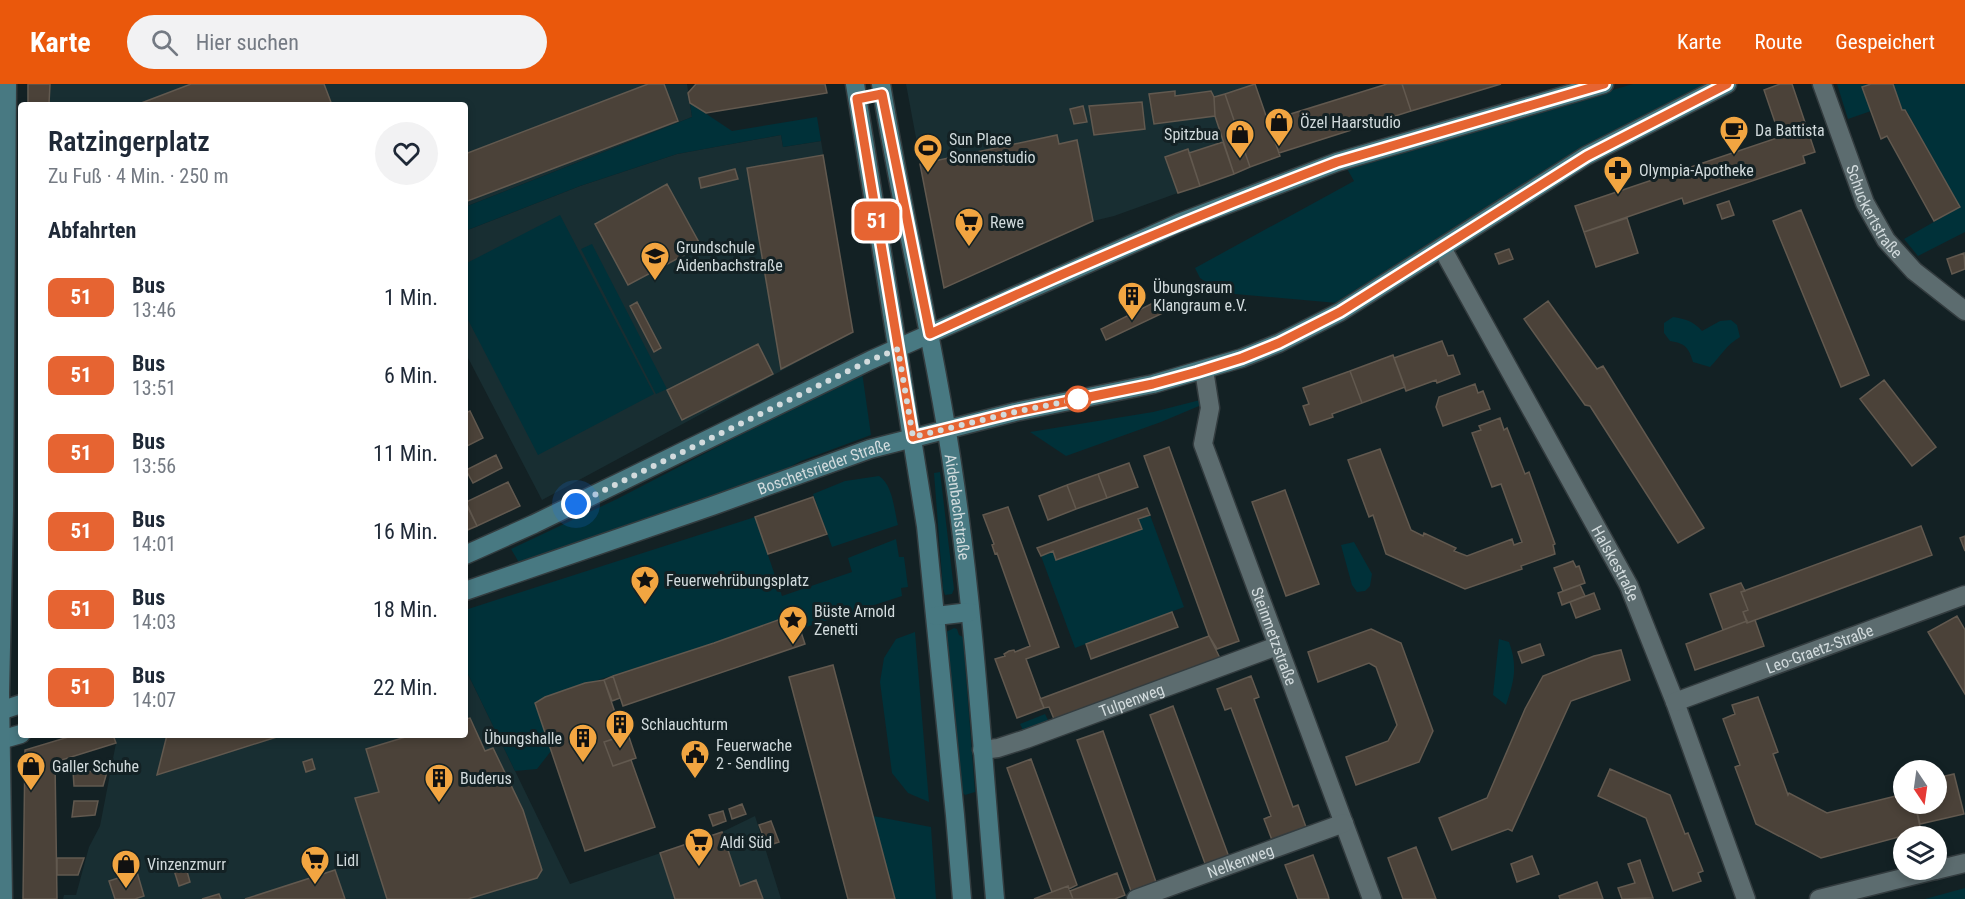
<!DOCTYPE html>
<html lang="de">
<head>
<meta charset="utf-8">
<style>
  body { margin:0; font-family:"Roboto Condensed",sans-serif; background:#f2f2f3; color:#1f2937; height:100vh; display:flex; flex-direction:column; font-size:22px; white-space:nowrap }
  * { box-sizing:border-box; margin:0 }
  p { font-size:20px; color:#747a83 }
  .icon { flex:none; width:33px; height:33px; fill:none; stroke:currentColor; stroke-width:2; stroke-linecap:round; stroke-linejoin:round }
  .map { position:relative; flex:1; overflow:hidden }
  .side { position:absolute; left:18px; top:18px; width:450px; height:636px; display:flex; flex-direction:column; background:#fff; border-radius:6px; box-shadow:0 3px 9px #0003 }
  .side>* { flex:none }
  .badge { padding:0 12px; border-radius:9px; font-size:21px; line-height:39px }
  .needle { width:39px; rotate:167deg }
  .controls { position:absolute; left:1893px; top:676px; display:grid; gap:12px }
  .controls a { display:grid; place-items:center; width:54px; height:54px; border-radius:50%; background:#fff; box-shadow:0 3px 9px #0003; font-size:30px }
  .you { position:absolute; width:30px; height:30px; margin:-15px; border:4px solid #fff; border-radius:50%; background:#1a73e8; box-shadow:0 0 0 9px #1a73e833 }
  .map>.badge { position:absolute; translate:-50% -50%; box-shadow:0 0 0 3px #fff }
  h2 { padding:0 30px; font-size:22px; line-height:54px }
  .round { display:grid; place-items:center; flex:none; width:63px; height:63px; border-radius:32px; background:#f2f2f3 }
  .head { display:flex; align-items:center; justify-content:space-between; height:102px; padding:0 30px }
  h1 { font-size:28px; font-weight:600; line-height:45px }
  ul { padding:0; list-style:none }
  li { display:flex; align-items:center; gap:18px; height:78px; padding:0 30px }
  li div { flex:1 }
  li b { display:block; font-size:22px }
  li em { font-style:normal }
  li .badge { min-width:66px; font-weight:700; text-align:center }
  header { display:flex; align-items:center; gap:36px; box-sizing:border-box; height:84px; padding:0 30px; background:#ea580c; color:#fff }
  header strong { font-size:28px }
  nav { display:flex; gap:33px; margin-inline-start:auto; font-size:21px }
  .search { width:420px; height:54px; background:#f2f2f3; display:flex; align-items:center; gap:15px; box-sizing:border-box; padding:0 21px; border-radius:33px; color:#747a83; font-size:22px }
  .map>svg:first-child { display:block }
  .built { fill:#182e32 }
  .green { fill:#003139 }
  .building { fill:#4b4239; stroke:#62594f; stroke-width:1.5 }
  .lines { fill:none; stroke-linecap:round; stroke-linejoin:round }
  .street-casing { stroke:#333c3f; stroke-width:21 }
  .secondary-casing { stroke:#333c3f; stroke-width:21 }
  .street { stroke:#5c6c6f; stroke-width:18 }
  .secondary { stroke:#487982; stroke-width:18 }
  .line-casing { stroke:#fff; stroke-width:14 }
  .line { stroke:#e66432; stroke-width:9 }
  .walk { stroke:#d2dbdd; stroke-width:6; stroke-dasharray:0 10.8 }
  .stop-dot { fill:#fff; stroke:#e66432; stroke-width:3 }
  .labels { text-anchor:middle; dominant-baseline:central; stroke-width:6; stroke-linejoin:round; paint-order:stroke }
  .poi-label { font-size:16px; fill:#d2dbdd; stroke:#132124; text-anchor:start }
  .street-label { font-size:16px; fill:#d2dbdd; stroke:#132124 }
</style>
</head>
<body>
<header>
<strong>Karte</strong>
<div class="search"><svg class="icon" aria-label="search" viewBox="0 0 24 24"><circle cx="10" cy="10" r="6"/><path d="M15 15l6 6"/></svg>Hier suchen</div>
<nav><a>Karte</a><a>Route</a><a>Gespeichert</a></nav>
</header>
<div class="map">
<svg width="1965" height="815" viewBox="0 0 1965 815">
  <rect width="100%" height="100%" fill="#132124"/>
  <!-- built -->
  <path class="built" d="M27,0H687L692,33L465,123V21H27Z
    M906,0H1255L1280,72L1114,132L1093,137L944,204Z
    M781,51L783,63L821,57L853,248L542,416L465,268V147L580,102L677,70Z
    M465,584L570,800L722,748L755,732L781,815H63L64,811H76L89,763L100,742L116,659L113,651H465Z"/>
  <!-- green -->
  <path class="green" d="M1633,0H1711L1337,219L1223,209L1200,194L1195,184L1354,97L1346,83Z
    M1837,0H1871V27L1848,35Z
    M1893,0H1965V148L1918,172L1904,155L1960,123L1906,26H1902Z
    M690,19L732,47L817,33L821,57L783,63L781,51L677,70L580,102L465,147V123L692,33Z
    M560,131L654,310L538,371L465,230V180Z
    M592,160L667,305L656,310L581,165Z
    M1673,233C1686,235 1693,237 1702,247L1720,237L1731,236L1737,241L1740,253C1726,261 1721,272 1710,283L1693,278C1689,264 1685,259 1670,257L1664,249V239Z
    M862,288L871,351L801,377L775,391L521,482L511,465L617,415Z
    M1204,315L1199,322L1161,338L1066,372L1030,348L1153,328Z
    M940,388L954,505L952,510L945,511L943,505L934,389Z
    M879,392C893,401 894,426 898,441L832,463L813,410L845,397Z
    M1150,431L1184,523L1075,564L1041,472L1053,467L1057,476L1141,445L1138,435Z
    M755,433L782,512L852,488L848,474L896,455L899,473H904L908,503L901,504L902,512L800,545L794,530L714,559L545,613L535,620L551,667L537,685L515,687L465,584V526Z
    M1354,458L1372,490L1370,502L1365,507L1357,508L1352,501L1341,461Z
    M954,544L957,545L959,551L963,553L975,708L965,711L961,707L946,548Z
    M915,548L929,718L908,709L892,689L880,598L884,574L896,555Z
    M1499,555L1509,558C1518,582 1514,598 1506,621L1493,611Z
    M1045,630L1049,638L1024,648L1020,640Z
    M873,732L931,743L936,815H895Z
    M1965,804V815H1925Z"/>
  <!-- building -->
  <path class="building" d="M28,0H50L49,20L28,19Z
    M191,0H324L332,21H136Z
    M648,0H664L678,37L465,118V70Z
    M825,0L827,9L706,29L690,19L688,9L696,0Z
    M1255,0L1280,72L1250,83L1225,10Z
    M1387,0H1402L1411,27L1279,69L1268,37Z
    M1402,0H1501L1411,27Z
    M1780,0H1792L1815,68L1803,72L1805,79L1684,120L1682,114L1584,148L1575,122L1780,53L1764,6Z
    M1871,0H1893L1902,26H1905L1960,123L1934,137L1887,52L1881,55L1862,3Z
    M1175,7V12L1211,7L1214,13L1215,32L1154,40L1149,10Z
    M1225,10L1250,83L1234,90L1215,32L1214,13Z
    M1142,18L1145,45L1094,51L1089,22Z
    M1083,22L1087,38L1074,40L1070,25Z
    M1057,51L1059,60L1077,56L1093,137L944,204L920,80Z
    M1223,58L1234,90L1200,102L1189,69Z
    M1188,65L1200,102L1178,109L1165,73Z
    M823,71L853,248L781,285L747,84Z
    M735,85L738,95L701,104L699,94Z
    M667,100L701,162L628,201L595,140Z
    M1729,117L1734,131L1722,135L1717,121Z
    M1801,126L1869,291L1841,303L1773,137Z
    M1627,134L1638,169L1596,183L1584,148Z
    M1509,165L1513,175L1499,180L1495,170Z
    M1964,169L1965,185L1952,190L1947,175Z
    M1157,217L1163,229L1106,256L1101,245Z
    M1548,217L1597,285L1603,282L1704,444L1678,459L1590,322L1585,321L1524,235Z
    M637,218L661,264L654,268L630,222Z
    M1442,257L1448,272L1453,271L1460,290L1437,299L1436,296L1406,307L1394,274Z
    M758,260L773,290L682,336L667,306Z
    M1393,271L1405,303L1362,319L1350,287Z
    M1350,287L1362,319L1332,330L1333,333L1310,341L1303,322L1309,320L1303,304Z
    M1884,296L1936,363L1912,382L1860,315Z
    M1475,300L1478,309L1483,307L1490,325L1443,342L1436,323L1439,313Z
    M470,327L483,354L465,363V329Z
    M1500,334L1504,346L1507,344L1525,390L1529,388L1555,460L1553,461L1555,470L1521,482L1522,485L1465,505L1386,470L1373,431L1369,433L1348,376L1380,365L1411,446L1423,452L1424,449L1456,464L1454,467L1467,472L1512,455L1514,461L1522,458L1501,400L1492,403L1472,349L1481,346L1479,342Z
    M1169,363L1239,557L1217,565L1209,552L1144,372Z
    M496,371L502,384L473,399L466,386Z
    M1129,379L1138,403L1107,414L1098,390Z
    M1098,390L1107,414L1076,425L1067,401Z
    M508,398L520,422L477,442L466,418Z
    M1067,401L1076,425L1048,436L1039,412Z
    M1285,406L1319,500L1286,512L1252,418Z
    M813,413L827,450L768,470L755,433Z
    M465,418L477,442L465,447Z
    M1008,423L1059,563L1026,575L1044,624L1017,634L995,575L1005,572L1004,570L1009,567L1014,566L1015,568L1030,562L997,469L995,470L992,461L994,460L983,431Z
    M1147,424L1150,431L1138,435L1142,445L1056,476L1053,467L1041,472L1037,464Z
    M1921,442L1932,471L1747,539L1743,528L1748,526L1741,508Z
    M1965,452V467L1960,454Z
    M1573,477L1576,483L1579,482L1585,499L1563,507L1554,484Z
    M1741,499L1745,507L1741,508L1748,526L1743,528L1747,537L1723,546L1710,510Z
    M1580,501L1585,512L1562,521L1558,509Z
    M1594,509L1600,525L1576,534L1570,518Z
    M1172,528L1178,543L1091,575L1086,560Z
    M795,530L805,560L623,622L613,592L714,559Z
    M1957,532L1965,546V610L1928,548Z
    M1755,536L1764,562L1695,586L1686,560L1747,537V539Z
    M1371,545L1401,559L1433,647L1419,678L1356,701L1346,673L1388,657L1397,641L1376,583L1369,579L1318,598L1308,568Z
    M1209,552L1220,574L1054,635L1049,623L1044,624L1040,615Z
    M1540,560L1544,571L1522,579L1518,568Z
    M1621,566L1630,596L1571,617L1512,747L1508,745L1452,766L1439,734L1487,714L1525,625L1543,592L1594,572Z
    M833,581L873,732L895,815H848L789,593Z
    M613,592L620,614L612,617L604,596Z
    M1251,592L1259,613L1254,615L1293,723L1298,721L1306,743L1272,756L1264,735L1271,732L1231,624L1225,626L1217,605Z
    M604,596L623,652L604,658L613,682L631,676L655,743L585,767L535,619L545,613L585,599Z
    M1758,613L1778,668L1773,670L1788,711L1789,709L1827,729L1904,710V720H1915L1921,747L1821,774L1756,740L1735,683L1740,681L1723,635L1735,630L1732,621Z
    M1173,622L1229,773L1206,782L1150,631Z
    M470,634L485,667L493,664L523,726L542,786L537,794L468,815H387L355,714L379,708L366,665L412,651H465V635Z
    M1103,647L1156,798L1131,807L1077,656Z
    M628,650L636,674L613,682L604,658Z
    M75,651H113L116,659L55,678L57,815H23L25,666Z
    M167,651H283L157,691Z
    M312,675L315,685L306,688L303,678Z
    M1031,675L1077,801L1069,805L1068,802L1052,808L1007,684Z
    M1610,685L1670,711L1685,750L1688,749L1703,787L1698,789L1701,797L1673,807L1646,734L1598,712Z
    M73,687L107,688L103,702H74Z
    M1954,690L1964,730L1920,740L1915,720H1936V694Z
    M74,717H98L95,731L72,733Z
    M742,720L746,730L732,735L729,725Z
    M723,727L726,737L713,742L709,731Z
    M771,737L779,758L767,762L759,741Z
    M722,748L740,802L756,796L763,815H675L660,769Z
    M1416,763L1436,815H1403L1388,774Z
    M1313,771L1328,811L1329,815H1298L1285,781Z
    M1532,772L1539,790L1517,798L1511,780Z
    M57,774H84L78,791H57Z
    M1640,776L1653,814L1622,815L1618,804L1635,799L1628,780Z
    M185,780L190,798L179,802L173,783Z
    M335,786L345,815H245Z
    M137,788L144,812L135,815H115L109,797Z
    M1117,789L1125,811L1115,815H1073L1070,807Z
    M1597,798L1603,815H1560L1559,812Z
    M1068,802L1073,815H1034L1052,808Z
    M219,810L221,815H202Z"/>
  <g class="lines">
    <!-- street casing -->
    <g class="street-casing">
      <g id="street">
        <path id="s1" d="M1822,0L1865,119L1886,156L1914,187L1965,227"/>
        <path id="s2" d="M1442,164L1629,502L1675,618L1746,815"/>
        <path id="s3" d="M1204,286L1210,324L1203,360L1372,815"/>
        <path id="s4" d="M1675,618L1965,511"/>
        <path id="s5" d="M982,666L998,664L1026,655L1277,562"/>
        <path d="M1936,786L1965,779"/>
        <path id="s6" d="M1136,815L1344,739"/>
        <path d="M1819,815L1935,786"/>
      </g>
    </g>
    <!-- secondary casing -->
    <g class="secondary-casing">
      <g id="secondary">
        <path d="M855,0L926,442L955,731L962,815"/>
        <path id="s7" d="M881,0C903,134 936,266 955,400C975,538 983,677 995,815"/>
        <path d="M465,471L534,440L871,276L1179,139L1337,78L1604,0"/>
        <path id="s8" d="M465,507L712,422L870,365L1015,328L1153,300L1242,274L1279,259L1340,228L1586,72L1727,0"/>
        <path d="M936,532L970,528"/>
        <path d="M0,627L21,620"/>
        <path d="M0,656L21,650"/>
        <path d="M3,815L0,609L4,426L7,0"/>
      </g>
    </g>
    <!-- street -->
    <use href="#street" class="street"/>
    <!-- secondary -->
    <use href="#secondary" class="secondary"/>
  </g>
  <g class="lines">
    <!-- line casing -->
    <g class="line-casing">
      <path id="line" d="M1604,0L1337,78C1199,130 1064,188 930,250L882,10L857,15L913,353L1015,328L1153,300L1197,288L1242,274L1279,259L1340,228L1587,72L1727,0"/>
    </g>
    <!-- line -->
    <use href="#line" class="line"/>
    <!-- walk -->
    <path class="walk" d="M576,420L871,276L898,265L913,353L1015,328L1078,315"/>
  </g>
  <!-- icons -->
  <defs>
    <g id="shop-pin" transform="scale(1.5)"><path d="M0 17L-7.5 6A9.5 9.5 0 1 1 7.5 6Z" fill="#f2a541" stroke="#132124"/><path d="M-5-2.5h2.3a2.7 3.5 0 0 1 5.4 0H5L5.5 6h-11ZM-1.5-2.5h3a1.5 2.3 0 0 0-3 0Z" fill="#111"/></g>
    <g id="cafe-pin" transform="scale(1.5)"><path d="M0 17L-7.5 6A9.5 9.5 0 1 1 7.5 6Z" fill="#f2a541" stroke="#132124"/><path d="M-5.5-4.5H6V0H3Q3 3.5 0 3.5H-2.5Q-5.5 3.5-5.5 0ZM3-3.2v2h1.7v-2ZM-6 4.5H4V6H-6Z" fill="#111"/></g>
    <g id="stadium-pin" transform="scale(1.5)"><path d="M0 17L-7.5 6A9.5 9.5 0 1 1 7.5 6Z" fill="#f2a541" stroke="#132124"/><path d="M0-5a6.5 5 0 1 0 0 10a6.5 5 0 1 0 0-10ZM-3.5-1.8h7v3.6h-7Z" fill="#111"/></g>
    <g id="pharmacy-pin" transform="scale(1.5)"><path d="M0 17L-7.5 6A9.5 9.5 0 1 1 7.5 6Z" fill="#f2a541" stroke="#132124"/><path d="M-2-6h4v4h4v4h-4v4h-4v-4h-4v-4h4Z" fill="#111"/></g>
    <g id="supermarket-pin" transform="scale(1.5)"><path d="M0 17L-7.5 6A9.5 9.5 0 1 1 7.5 6Z" fill="#f2a541" stroke="#132124"/><path d="M-6-5.5h2.5l.6 2H6L4.5 2H-2.5L-4.4-4H-6ZM-1.5 3.2a1.3 1.3 0 1 0 .1 0ZM3 3.2a1.3 1.3 0 1 0 .1 0Z" fill="#111"/></g>
    <g id="school-pin" transform="scale(1.5)"><path d="M0 17L-7.5 6A9.5 9.5 0 1 1 7.5 6Z" fill="#f2a541" stroke="#132124"/><path d="M0-5L7-2L0 1L-7-2ZM-4 1L0 2.5L4 1V4Q0 6-4 4Z" fill="#111"/></g>
    <g id="building-pin" transform="scale(1.5)"><path d="M0 17L-7.5 6A9.5 9.5 0 1 1 7.5 6Z" fill="#f2a541" stroke="#132124"/><path d="M-4-6H4V6H1V3H-1V6H-4ZM-2.5-4.3h1.7v1.8h-1.7ZM.8-4.3h1.7v1.8H.8ZM-2.5-1h1.7V.8h-1.7ZM.8-1h1.7V.8H.8Z" fill="#111"/></g>
    <g id="sight-pin" transform="scale(1.5)"><path d="M0 17L-7.5 6A9.5 9.5 0 1 1 7.5 6Z" fill="#f2a541" stroke="#132124"/><path d="M0-6L1.8-2.2L6-1.7L2.9 1.2L3.7 5.4L0 3.3L-3.7 5.4L-2.9 1.2L-6-1.7L-1.8-2.2Z" fill="#111"/></g>
    <g id="civic-pin" transform="scale(1.5)"><path d="M0 17L-7.5 6A9.5 9.5 0 1 1 7.5 6Z" fill="#f2a541" stroke="#132124"/><path d="M-.6-6.5H3V-4.5H.6V-3L4-1V1h2V6H-6V1h2V-1L-.6-3ZM-1.2 2.5V6h2.4V2.5Z" fill="#111"/></g>
  </defs>
  <g fill-rule="evenodd">
    <use href="#shop-pin" x="1279" y="38"/>
    <use href="#cafe-pin" x="1734" y="46"/>
    <use href="#shop-pin" x="1240" y="50"/>
    <use href="#stadium-pin" x="928" y="64"/>
    <use href="#pharmacy-pin" x="1618" y="86"/>
    <use href="#supermarket-pin" x="969" y="138"/>
    <use href="#school-pin" x="655" y="172"/>
    <use href="#building-pin" x="1132" y="212"/>
    <use href="#sight-pin" x="645" y="496"/>
    <use href="#sight-pin" x="793" y="536"/>
    <use href="#building-pin" x="620" y="640"/>
    <use href="#building-pin" x="583" y="654"/>
    <use href="#civic-pin" x="695" y="670"/>
    <use href="#shop-pin" x="31" y="682"/>
    <use href="#building-pin" x="439" y="694"/>
    <use href="#supermarket-pin" x="699" y="758"/>
    <use href="#supermarket-pin" x="315" y="776"/>
    <use href="#shop-pin" x="126" y="780"/>
  </g>
  <!-- markers -->
  <circle class="stop-dot" cx="1078" cy="315" r="12"/>
  <g class="labels">
    <!-- poi labels -->
    <g class="poi-label">
      <text x="1300" y="38">Özel Haarstudio</text>
      <text x="1755" y="46">Da Battista</text>
      <text x="1219" y="50" text-anchor="end">Spitzbua</text>
      <text x="949" y="55">Sun Place<tspan x="949" dy="18">Sonnenstudio</tspan></text>
      <text x="1639" y="86">Olympia-Apotheke</text>
      <text x="990" y="138">Rewe</text>
      <text x="676" y="163">Grundschule<tspan x="676" dy="18">Aidenbachstraße</tspan></text>
      <text x="1153" y="203">Übungsraum<tspan x="1153" dy="18">Klangraum e.V.</tspan></text>
      <text x="666" y="496">Feuerwehrübungsplatz</text>
      <text x="814" y="527">Büste Arnold<tspan x="814" dy="18">Zenetti</tspan></text>
      <text x="641" y="640">Schlauchturm</text>
      <text x="562" y="654" text-anchor="end">Übungshalle</text>
      <text x="716" y="661">Feuerwache<tspan x="716" dy="18">2 - Sendling</tspan></text>
      <text x="52" y="682">Galler Schuhe</text>
      <text x="460" y="694">Buderus</text>
      <text x="720" y="758">Aldi Süd</text>
      <text x="336" y="776">Lidl</text>
      <text x="147" y="780">Vinzenzmurr</text>
    </g>
    <!-- street labels -->
    <g class="street-label">
      <text stroke="none"><textPath href="#s1" startOffset="138">Schuckertstraße</textPath></text>
      <text stroke="none"><textPath href="#s8" startOffset="380">Boschetsrieder Straße</textPath></text>
      <text stroke="none"><textPath href="#s7" startOffset="430">Aidenbachstraße</textPath></text>
      <text stroke="none"><textPath href="#s2" startOffset="360">Halskestraße</textPath></text>
      <text stroke="none"><textPath href="#s3" startOffset="280">Steinmetzstraße</textPath></text>
      <text stroke="none"><textPath href="#s4" startOffset="154">Leo-Graetz-Straße</textPath></text>
      <text stroke="none"><textPath href="#s5" startOffset="158">Tulpenweg</textPath></text>
      <text stroke="none"><textPath href="#s6" startOffset="111">Nelkenweg</textPath></text>
    </g>
  </g>
</svg>
<div class="controls">
<a><svg class="needle" viewBox="-14 -14 28 28"><path d="M0-13l5 13h-10z" fill="#e53935"/><path d="M0 13l5-13h-10z" fill="#747a83"/></svg></a>
<a><svg class="icon" aria-label="layers" viewBox="0 0 24 24"><path d="M12 4l9 5-9 5-9-5zM3 14l9 5 9-5"/></svg></a>
</div>
<div class="you" style="left:576px;top:420px"></div>
<b class="badge" style="left:877px;top:137px;background:#e66432;color:#fff">51</b>
<section class="side">
<div class="head"><div><h1>Ratzingerplatz</h1><p>Zu Fuß · 4 Min. · 250 m</p></div><a class="round"><svg class="icon" aria-label="heart" viewBox="0 0 24 24"><path d="M12 20l-8-8c-3-5 5-10 8-4 3-6 11-1 8 4z"/></svg></a></div>
<h2>Abfahrten</h2>
<ul>
<li><span class="badge" style="background:#e66432;color:#fff">51</span><div><b>Bus</b><p>13:46</p></div><em>1 Min.</em></li>
<li><span class="badge" style="background:#e66432;color:#fff">51</span><div><b>Bus</b><p>13:51</p></div><em>6 Min.</em></li>
<li><span class="badge" style="background:#e66432;color:#fff">51</span><div><b>Bus</b><p>13:56</p></div><em>11 Min.</em></li>
<li><span class="badge" style="background:#e66432;color:#fff">51</span><div><b>Bus</b><p>14:01</p></div><em>16 Min.</em></li>
<li><span class="badge" style="background:#e66432;color:#fff">51</span><div><b>Bus</b><p>14:03</p></div><em>18 Min.</em></li>
<li><span class="badge" style="background:#e66432;color:#fff">51</span><div><b>Bus</b><p>14:07</p></div><em>22 Min.</em></li>
</ul>
</section>
</div>
</body>
</html>
